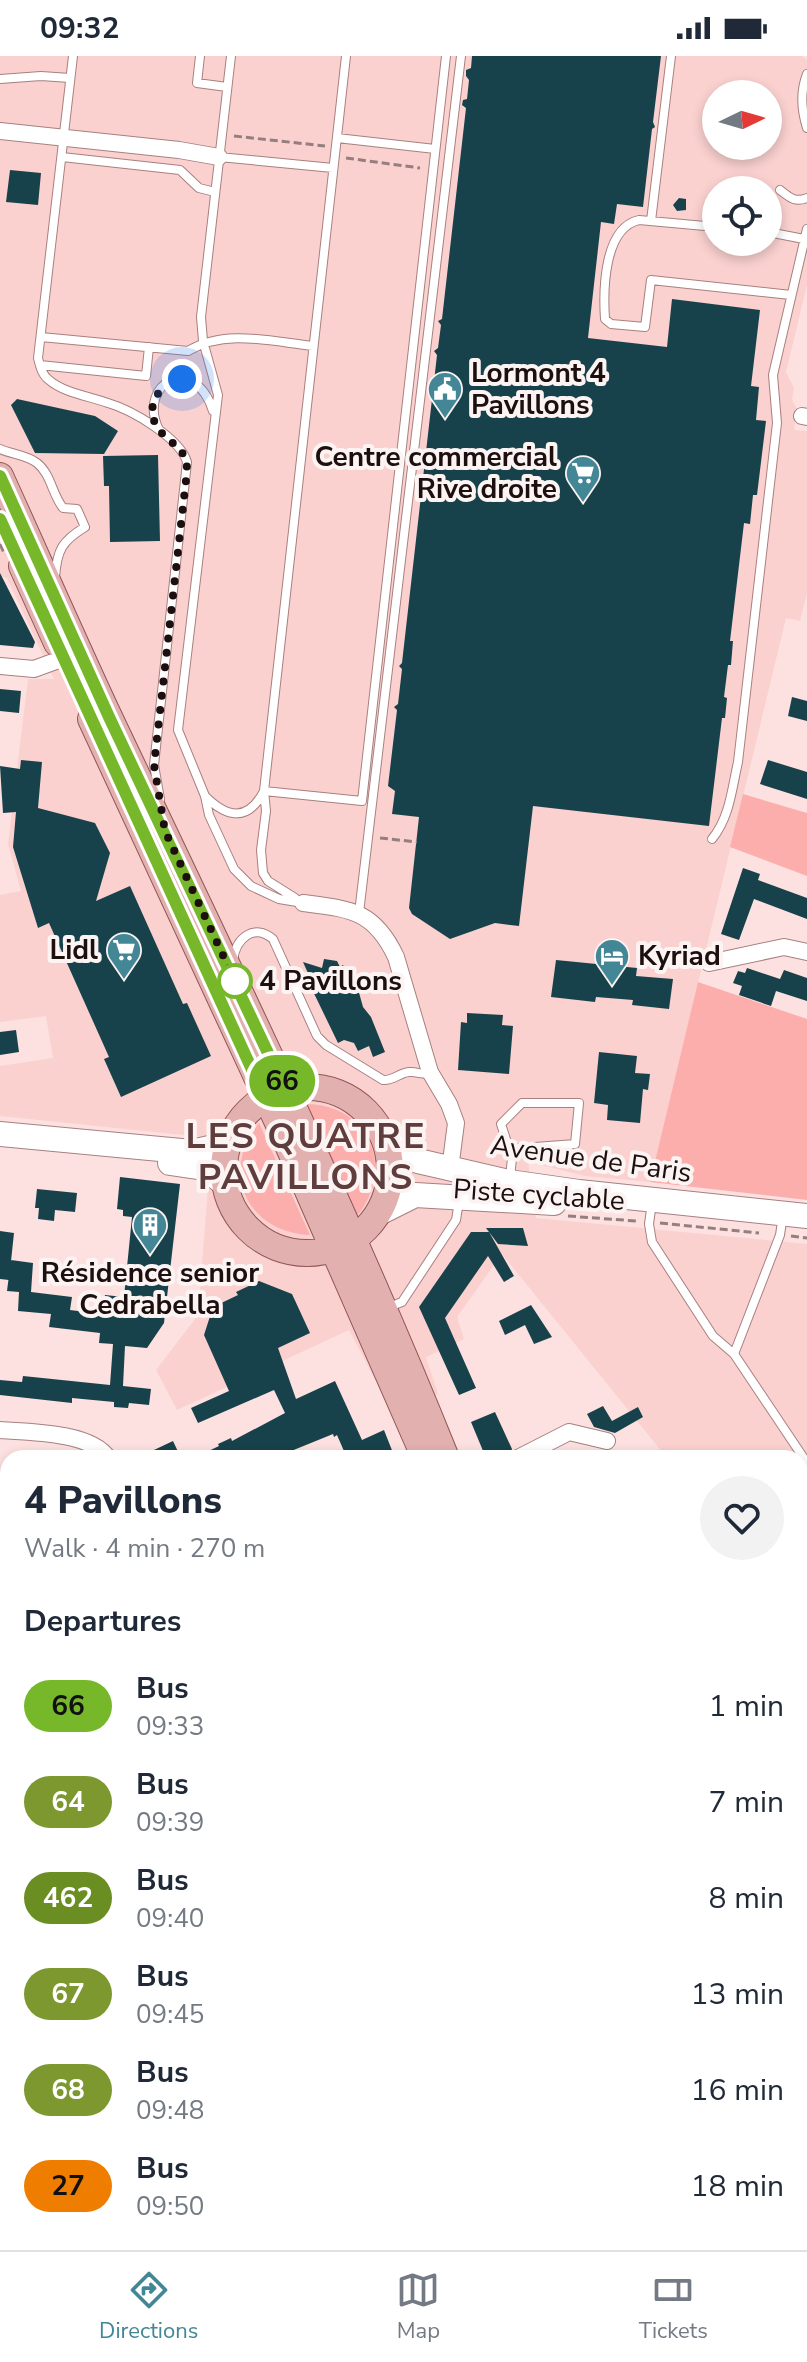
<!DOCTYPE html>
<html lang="en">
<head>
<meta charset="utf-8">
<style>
  body { margin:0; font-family:"Nunito Sans",sans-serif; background:#f2f2f3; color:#1f2937; height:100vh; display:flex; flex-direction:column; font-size:30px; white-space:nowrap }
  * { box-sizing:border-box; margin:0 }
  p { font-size:26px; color:#747a83 }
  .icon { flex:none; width:44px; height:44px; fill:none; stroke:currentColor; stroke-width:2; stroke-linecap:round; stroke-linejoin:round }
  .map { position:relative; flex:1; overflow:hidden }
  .side { position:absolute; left:0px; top:1394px; width:808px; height:800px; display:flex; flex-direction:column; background:#fff; border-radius:24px 24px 0 0; box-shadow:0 4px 12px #0003 }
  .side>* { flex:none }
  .badge { padding:0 16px; border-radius:26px; font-size:28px; line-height:52px }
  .needle { width:52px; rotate:85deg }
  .tools { position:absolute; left:702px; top:24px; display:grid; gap:16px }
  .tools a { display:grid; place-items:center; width:80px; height:80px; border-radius:50%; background:#fff; box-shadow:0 4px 12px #0003; font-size:40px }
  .you { position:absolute; width:40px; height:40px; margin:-20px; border:6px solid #fff; border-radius:50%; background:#1a73e8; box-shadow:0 0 0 12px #1a73e833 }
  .map>.badge { position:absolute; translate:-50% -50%; box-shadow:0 0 0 4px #fff }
  h2 { padding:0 24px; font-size:30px; line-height:72px }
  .round { display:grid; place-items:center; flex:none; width:84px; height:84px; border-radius:42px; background:#f2f2f3 }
  .summary { display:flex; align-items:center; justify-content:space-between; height:136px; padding:0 24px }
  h1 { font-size:38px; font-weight:800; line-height:60px }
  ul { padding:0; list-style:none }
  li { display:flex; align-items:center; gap:24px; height:96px; padding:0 24px }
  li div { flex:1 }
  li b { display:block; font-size:30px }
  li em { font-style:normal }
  li .badge { min-width:88px; font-weight:700; text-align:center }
  .status { display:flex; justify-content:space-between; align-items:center; height:56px; padding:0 40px; background:#fff; direction:ltr }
  .status svg { height:22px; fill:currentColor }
  .menu { display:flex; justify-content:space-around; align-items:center; height:112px; border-top:2px solid #e0e1e3; background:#fff; font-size:22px; color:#747a83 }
  .menu a { display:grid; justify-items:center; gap:4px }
  .menu .active { color:#438796 }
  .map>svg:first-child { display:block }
  .built { fill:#fad1cf; fill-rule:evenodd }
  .green { fill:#fcaead }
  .building { fill:#18424b }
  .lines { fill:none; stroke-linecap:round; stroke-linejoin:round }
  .service-casing { stroke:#a7807f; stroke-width:10 }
  .minor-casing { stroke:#a7807f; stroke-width:18 }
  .secondary-casing { stroke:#a7807f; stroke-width:26 }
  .primary-casing { stroke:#915656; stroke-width:28 }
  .path { stroke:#947f7e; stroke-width:3; stroke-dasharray:8 4; stroke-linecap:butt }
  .service { stroke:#fff; stroke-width:8 }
  .minor { stroke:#fff; stroke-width:16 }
  .secondary { stroke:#fff; stroke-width:24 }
  .primary { stroke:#e3b0b0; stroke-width:26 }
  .line-casing { stroke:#fff; stroke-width:18 }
  .line { stroke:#76b82a; stroke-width:12 }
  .walk { stroke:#1d0f0f; stroke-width:8; stroke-dasharray:0 14.4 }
  .stop-dot { fill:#fff; stroke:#76b82a; stroke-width:4 }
  .labels { text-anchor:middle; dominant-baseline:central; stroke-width:8; stroke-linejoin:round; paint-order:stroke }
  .poi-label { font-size:28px; font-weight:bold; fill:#1d0f0f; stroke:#fcf3f3; text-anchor:start }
  .stop-label { font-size:28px; font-weight:bold; fill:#1d0f0f; stroke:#fcf3f3; text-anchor:start }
  .street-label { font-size:28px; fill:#1d0f0f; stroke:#fcf3f3 }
  .district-label { font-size:36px; font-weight:bold; letter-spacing:2px; fill:#5f3d3c; stroke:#fcf3f3 }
</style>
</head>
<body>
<div class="status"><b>09:32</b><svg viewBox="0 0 49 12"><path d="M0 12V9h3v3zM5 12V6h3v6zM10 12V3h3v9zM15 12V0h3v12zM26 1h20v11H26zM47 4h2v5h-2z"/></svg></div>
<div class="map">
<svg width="807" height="2194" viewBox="0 0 807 2194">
  <rect width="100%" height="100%" fill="#fce1e0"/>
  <!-- built -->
  <path class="built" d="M0,0H802L807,4V229L786,316L794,332L792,344L797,353L794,374L807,375V537L800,565L786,562L650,1126L585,1120L528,1106L536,1162L807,1188V1722L800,1691V1402H667L502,1198L457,1261L464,1283L426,1301L438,1338L393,1358L349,1274L177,1354L156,1314L198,1259L212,1082L0,1060V1010L53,1002L46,960L0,966V839L21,835L8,788L28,623H54L7,522L0,520ZM716,38H768V90H716ZM716,134H768V186H716Z
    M807,1744V2022L800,2020V1745Z"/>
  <!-- green -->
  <path class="green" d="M743,738L807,757V820L730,791Z
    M698,926L807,963V1144L650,1126Z
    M307,1048C369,1049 396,1112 357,1160Z
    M259,1067L310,1179C247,1176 219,1116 259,1067Z"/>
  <!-- building -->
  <path class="building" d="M472,0H661L653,66L655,71L652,73L643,151L617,148L614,168L601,166L588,282L667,291L672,243L760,254L751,330L759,331L756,364L766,365L757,439H753L750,468L744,467L730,585H733L731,609H728L724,641L727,642L725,662H722L709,770L533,750L519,870L495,867L450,883L412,858L409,852L419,761L392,758L395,735L388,730L397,654L394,651L398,648L402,613L399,610L402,607L437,299L434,295L438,292L441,269L438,265L442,263L466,52L462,49L463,44L467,43L469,24L466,20V14L471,12Z
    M10,114L41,117L38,149L6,146Z
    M679,142L686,143V154L677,155L673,149Z
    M17,343L95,360L118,375L104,398L35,397L11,349Z
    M158,399L160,485L110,486L109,430H104L103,400Z
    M0,517L35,586L33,592L0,589Z
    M0,633L21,635L19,657L0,655Z
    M792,641L807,645V665L788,660Z
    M21,704L42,706L38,752L95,767L110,797L96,845L130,830L183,948L187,947L211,1000L121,1041L104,1003L109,1001L49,867L38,872L13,791L16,756L3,757L0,710L20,713Z
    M768,704L807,716V743L760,728Z
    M743,812L760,818L758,824L807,842V863L754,843L739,884L721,878Z
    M324,903L337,905L340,911L343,909L354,932L358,933L363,951L371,961L385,996L373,1001L369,990L358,995L354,987L344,984L338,987L308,925L311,924L303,906L322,912Z
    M556,904L637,912L636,920L673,923L669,953L632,949L633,944L596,941L595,946L551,941Z
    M747,912L780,923L784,914L807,922V945L776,935L771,950L739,939L742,930L733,927L738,915L745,917Z
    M467,957L503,959L502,969L513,970L509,1018L458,1014L461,966L467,967Z
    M16,974L19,996L0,999V976Z
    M599,996L637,1000L635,1017L650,1018L648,1034L643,1033L640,1067L607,1064L608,1049L594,1047Z
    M120,1121L180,1128L164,1267L147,1292L125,1290L123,1330L151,1333L149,1349L129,1347L128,1352L114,1351V1346L72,1342V1347L0,1339V1324L22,1326L23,1320L110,1329L113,1288L99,1287L100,1277L49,1271L51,1258L18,1255L19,1236L7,1235L11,1204L33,1207L31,1236L72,1241L70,1254L102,1258L105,1239L124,1241L132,1161L123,1160V1154L117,1153Z
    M37,1133L77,1137L75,1156L55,1154L54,1165L38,1163L39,1152H35Z
    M486,1172H523L528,1190L498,1188Z
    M0,1175L14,1177L9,1224L0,1223Z
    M471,1176H489L514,1220L504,1226L488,1200L445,1262L476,1332L459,1339L419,1251Z
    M259,1225L292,1238L310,1277L278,1292L296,1343L335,1325L362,1384L384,1374L395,1402H347L337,1379L334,1381L333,1378L274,1402H194L219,1390L218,1388L231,1382L232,1385L285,1357L274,1334L198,1367L191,1352L229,1335L204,1279L213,1251L238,1239L236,1236Z
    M531,1249L552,1281L534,1288L525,1269L505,1279L499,1265Z
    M603,1350L612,1365L638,1351L643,1361L615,1377L594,1371L587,1358Z
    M495,1356L512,1393L507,1402H486L471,1366Z
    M173,1385L181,1402H137Z"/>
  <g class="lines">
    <!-- service casing -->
    <g class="service-casing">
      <path id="service" d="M73,0L38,302C40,310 42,319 49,324C64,337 89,340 108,347C132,354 180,382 187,406L154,709L160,743
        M200,0L197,27L227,31
        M231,0L201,261L203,285L218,339L178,674L205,740L209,759L234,813L251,830L279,843L303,847
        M807,18C800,36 801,53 807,72
        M0,23L41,20L70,22
        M337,82L435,93
        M62,101L180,114L199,132L215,136
        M219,101L333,112
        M780,134C789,141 795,147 807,142
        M651,165L671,0
        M716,171L639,164C604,172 603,233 605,263L611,268L645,271L651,224L791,239
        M768,176L804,183
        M41,281L188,295C225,272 273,286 313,290
        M40,309L146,320L149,291
        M159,374C136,326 195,297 213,355
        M0,393C11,398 27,399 37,407C51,418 52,438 63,452L77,453L85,471C62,485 57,494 55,521
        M205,740C227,762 248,766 264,735L362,745L446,0
        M712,783C730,761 732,732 738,706L777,367L773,319L807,173
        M295,842L268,825L263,817L261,794L266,755L264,735L346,0
        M359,857L461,0
        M233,904C236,882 254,867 273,883L317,980L326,989L383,1024C393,1025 399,1017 409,1016C418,1015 421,1020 430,1016
        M509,1093L575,1088L579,1047H522L501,1068L512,1102L510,1122
        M652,1146L649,1168L652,1186L713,1280L734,1298L807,1407
        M386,1252L402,1246L456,1164L459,1145
        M734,1298L780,1179L783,1159"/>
    </g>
    <!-- minor casing -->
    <g class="minor-casing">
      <path id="minor" d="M0,75L179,94L219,101
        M802,360L807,361
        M0,610L34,613L64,602
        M303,847C350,853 374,854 396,901L430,1016L449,1048L456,1067L450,1113
        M709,907L784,891L807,896
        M0,1374C29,1376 91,1376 108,1402
        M518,1402L569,1376L607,1385
        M0,1616L8,1628
        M0,1646L8,1647
        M0,1813H8
        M0,2040L8,2041
        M800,2057L807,2049
        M778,2186L782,2194
        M99,2194L100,2186
        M282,2194L283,2187
        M467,2194L469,2186"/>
    </g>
    <!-- secondary casing -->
    <g class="secondary-casing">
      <path id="secondary" d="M380,1073L394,1089L418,1105L509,1126L579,1136L807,1160
        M0,1078L192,1096L218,1090L231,1081
        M170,1107L204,1112L225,1128
        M379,1157L415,1139L554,1147"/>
    </g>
    <!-- primary casing -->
    <g class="primary-casing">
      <path id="primary" d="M0,420C37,501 72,582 110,663C226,907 345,1151 446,1402
        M22,510L57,587
        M91,663L281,1073L425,1402
        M224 1114a83 83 0 1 1 166 0a83 83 0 1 1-166 0Z
        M800,2109L807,2119
        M800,2158L807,2169"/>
    </g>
    <!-- path -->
    <path class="path" d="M234,80L325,90
      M346,102L420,112
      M0,488L5,499
      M380,782L417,786
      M568,1160L636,1165
      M660,1167L759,1177
      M791,1180L807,1182
      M800,2027L807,2028
      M0,2122L8,2123"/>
    <!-- service -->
    <use href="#service" class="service"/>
    <!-- minor -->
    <use href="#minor" class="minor"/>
    <!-- secondary -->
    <use href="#secondary" class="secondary"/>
    <!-- primary -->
    <use href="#primary" class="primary"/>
  </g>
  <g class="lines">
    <!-- line casing -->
    <g class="line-casing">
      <path id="line" d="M0,420L109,661L285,1033L265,1042L0,463"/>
    </g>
    <!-- line -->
    <use href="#line" class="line"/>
    <!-- walk -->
    <path class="walk" d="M182,323C158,327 142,353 160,375C173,390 187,392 187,415L154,709L165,775L235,925"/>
  </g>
  <!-- icons -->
  <defs>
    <g id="civic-pin" transform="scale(1.8)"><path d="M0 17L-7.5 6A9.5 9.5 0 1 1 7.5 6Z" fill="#438796" stroke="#fcf3f3"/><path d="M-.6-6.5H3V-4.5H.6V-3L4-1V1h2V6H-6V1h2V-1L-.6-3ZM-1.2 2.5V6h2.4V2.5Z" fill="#fff"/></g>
    <g id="supermarket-pin" transform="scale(1.8)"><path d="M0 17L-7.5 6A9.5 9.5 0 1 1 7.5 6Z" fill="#438796" stroke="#fcf3f3"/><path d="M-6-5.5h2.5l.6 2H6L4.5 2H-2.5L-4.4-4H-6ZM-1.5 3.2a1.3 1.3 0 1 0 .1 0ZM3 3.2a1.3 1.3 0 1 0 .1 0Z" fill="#fff"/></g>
    <g id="hotel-pin" transform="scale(1.8)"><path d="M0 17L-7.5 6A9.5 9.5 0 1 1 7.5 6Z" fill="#438796" stroke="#fcf3f3"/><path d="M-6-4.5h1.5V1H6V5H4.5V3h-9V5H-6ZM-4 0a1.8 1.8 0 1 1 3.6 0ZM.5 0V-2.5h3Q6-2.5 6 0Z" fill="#fff"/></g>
    <g id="building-pin" transform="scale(1.8)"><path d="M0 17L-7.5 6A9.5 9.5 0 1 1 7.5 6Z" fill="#438796" stroke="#fcf3f3"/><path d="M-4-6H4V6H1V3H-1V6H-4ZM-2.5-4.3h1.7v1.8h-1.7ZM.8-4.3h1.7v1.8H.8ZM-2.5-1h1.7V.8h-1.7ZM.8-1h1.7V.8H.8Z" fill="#fff"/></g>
  </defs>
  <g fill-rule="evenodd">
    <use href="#civic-pin" x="445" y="333"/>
    <use href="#supermarket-pin" x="583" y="417"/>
    <use href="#supermarket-pin" x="124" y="894"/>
    <use href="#hotel-pin" x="612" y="900"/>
    <use href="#building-pin" x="150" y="1169"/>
  </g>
  <!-- markers -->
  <circle class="stop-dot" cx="235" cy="925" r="16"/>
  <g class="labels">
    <!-- poi labels -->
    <g class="poi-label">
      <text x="471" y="317">Lormont 4<tspan x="471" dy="32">Pavillons</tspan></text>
      <text x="557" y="401" text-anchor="end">Centre commercial<tspan x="557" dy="32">Rive droite</tspan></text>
      <text x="98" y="894" text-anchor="end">Lidl</text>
      <text x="638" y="900">Kyriad</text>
      <text x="150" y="1217" text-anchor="middle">Résidence senior<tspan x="150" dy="32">Cedrabella</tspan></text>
    </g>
    <!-- stop labels -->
    <g class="stop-label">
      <text x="259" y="925">4 Pavillons</text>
    </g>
    <!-- street labels -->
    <g class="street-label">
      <text transform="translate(591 1103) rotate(8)">Avenue de Paris</text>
      <text transform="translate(539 1139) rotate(4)">Piste cyclable</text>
    </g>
    <!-- district labels -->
    <g class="district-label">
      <text x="306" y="1080">LES QUATRE<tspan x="306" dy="41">PAVILLONS</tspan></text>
    </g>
  </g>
</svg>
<div class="tools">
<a><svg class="needle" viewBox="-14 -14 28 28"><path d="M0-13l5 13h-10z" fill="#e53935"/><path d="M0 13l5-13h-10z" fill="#747a83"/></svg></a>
<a><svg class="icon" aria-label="locate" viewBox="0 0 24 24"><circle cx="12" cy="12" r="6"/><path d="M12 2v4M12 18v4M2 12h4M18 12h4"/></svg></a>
</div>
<div class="you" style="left:182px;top:323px"></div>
<b class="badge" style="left:282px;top:1025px;background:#76b82a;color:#111">66</b>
<section class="side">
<div class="summary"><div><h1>4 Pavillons</h1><p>Walk · 4 min · 270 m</p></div><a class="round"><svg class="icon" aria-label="heart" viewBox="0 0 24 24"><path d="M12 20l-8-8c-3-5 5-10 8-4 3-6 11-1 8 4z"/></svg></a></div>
<h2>Departures</h2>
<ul>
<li><span class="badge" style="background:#76b82a;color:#111">66</span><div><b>Bus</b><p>09:33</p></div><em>1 min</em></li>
<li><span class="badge" style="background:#7c982e;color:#fff">64</span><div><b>Bus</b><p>09:39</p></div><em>7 min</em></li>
<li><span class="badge" style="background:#6b8e23;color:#fff">462</span><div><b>Bus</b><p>09:40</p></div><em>8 min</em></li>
<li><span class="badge" style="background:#7c982e;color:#fff">67</span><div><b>Bus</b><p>09:45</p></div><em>13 min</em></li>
<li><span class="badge" style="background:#7c982e;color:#fff">68</span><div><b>Bus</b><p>09:48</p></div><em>16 min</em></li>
<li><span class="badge" style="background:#ee7d00;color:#111">27</span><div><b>Bus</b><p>09:50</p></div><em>18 min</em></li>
</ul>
</section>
</div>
<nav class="menu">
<a class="active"><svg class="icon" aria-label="directions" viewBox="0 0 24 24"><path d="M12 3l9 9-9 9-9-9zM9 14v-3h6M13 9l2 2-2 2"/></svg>Directions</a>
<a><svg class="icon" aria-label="map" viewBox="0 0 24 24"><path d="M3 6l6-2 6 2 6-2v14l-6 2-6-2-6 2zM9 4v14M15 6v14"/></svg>Map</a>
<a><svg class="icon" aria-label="tickets" viewBox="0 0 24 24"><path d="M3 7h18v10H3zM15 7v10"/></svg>Tickets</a>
</nav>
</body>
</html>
